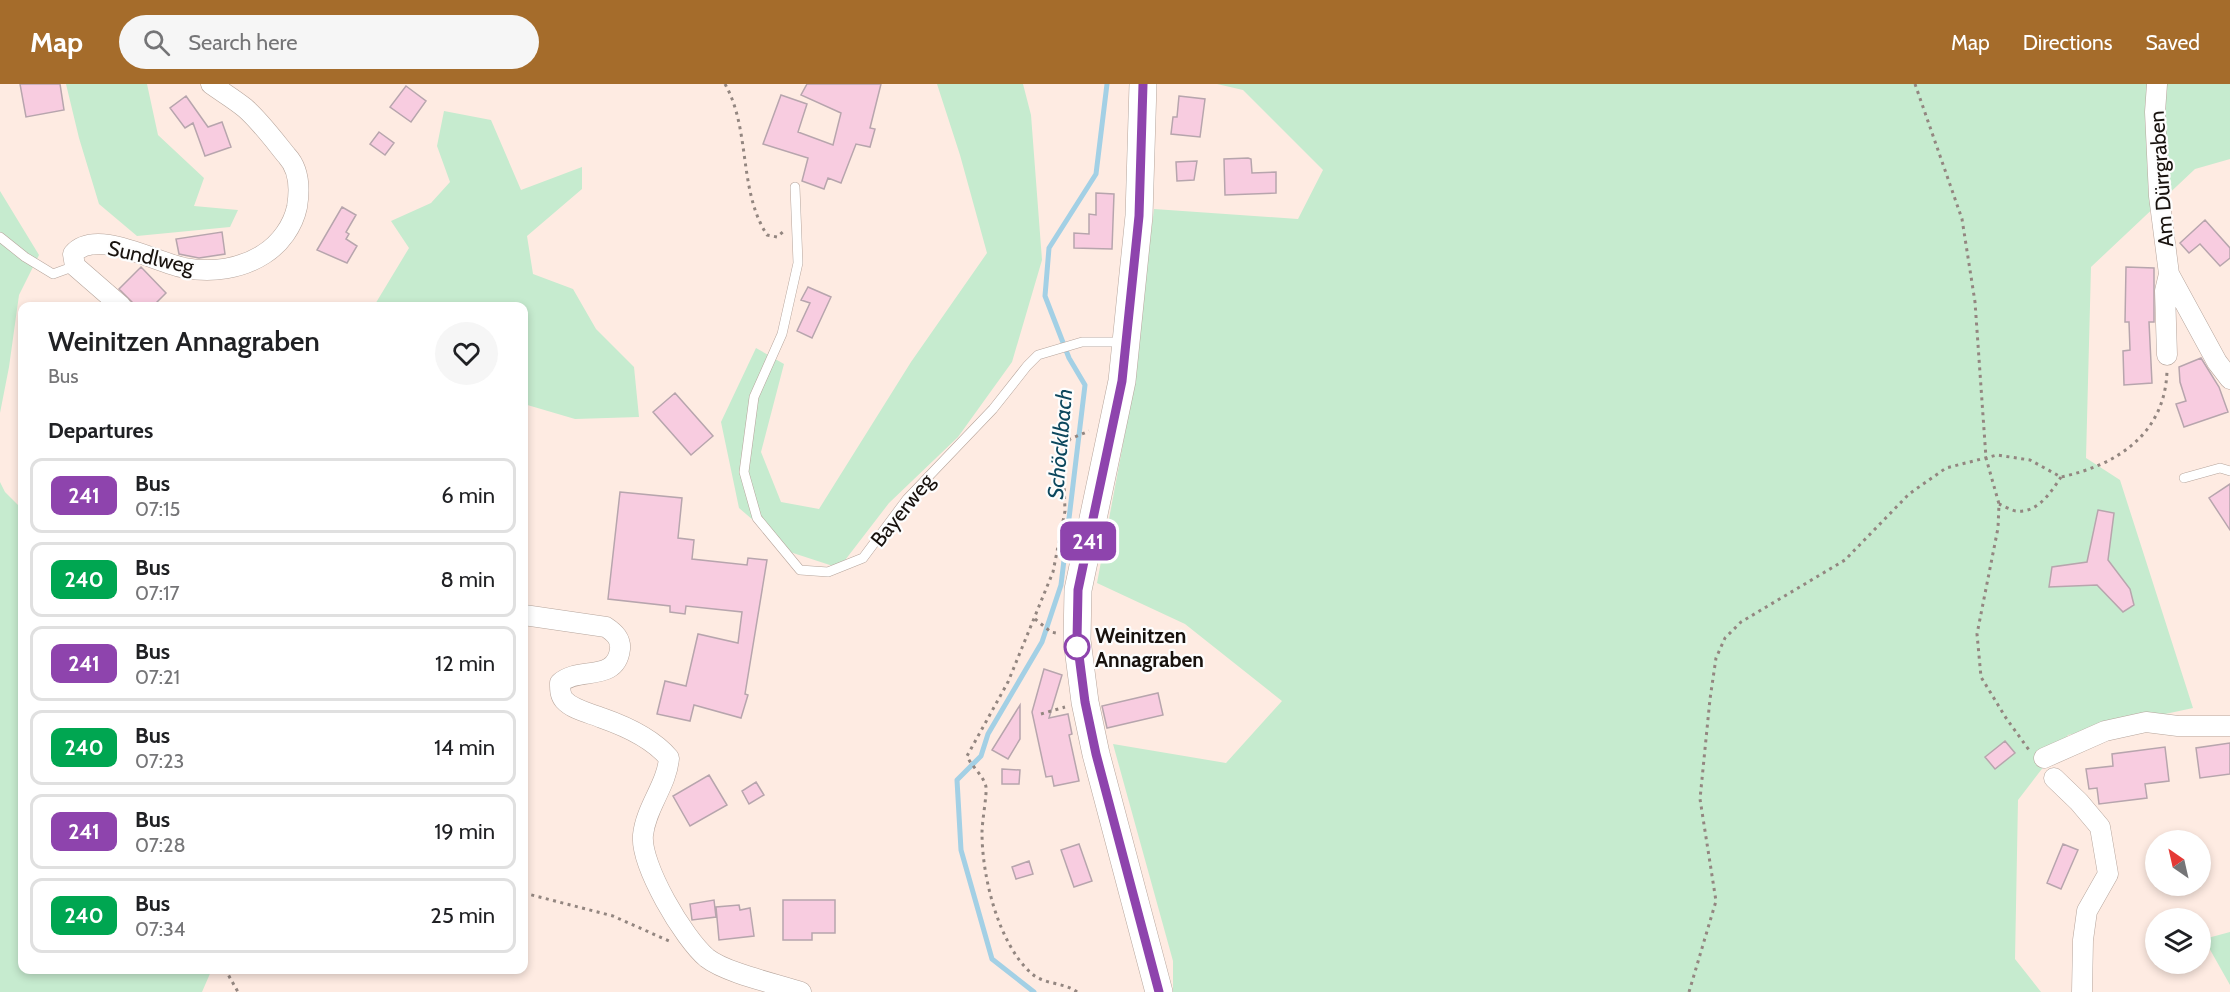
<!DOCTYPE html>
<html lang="en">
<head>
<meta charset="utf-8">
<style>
  body { margin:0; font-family:Cabin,sans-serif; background:#f6f6f6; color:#202124; height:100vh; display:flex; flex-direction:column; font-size:22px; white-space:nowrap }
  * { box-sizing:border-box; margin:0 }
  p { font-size:20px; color:#757577 }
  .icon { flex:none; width:33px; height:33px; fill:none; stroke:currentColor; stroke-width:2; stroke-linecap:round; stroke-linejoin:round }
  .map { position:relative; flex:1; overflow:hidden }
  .panel { position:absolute; left:18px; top:218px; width:510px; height:672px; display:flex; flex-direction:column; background:#fff; border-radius:12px; box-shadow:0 3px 9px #0003 }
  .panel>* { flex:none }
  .badge { padding:0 12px; border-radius:9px; font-size:21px; line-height:39px }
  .needle { width:39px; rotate:326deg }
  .tools { position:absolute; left:2145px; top:746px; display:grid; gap:12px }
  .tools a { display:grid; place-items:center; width:66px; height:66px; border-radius:50%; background:#fff; box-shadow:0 3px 9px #0003; font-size:30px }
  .map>.badge { position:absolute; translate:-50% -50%; box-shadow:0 0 0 3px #fff }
  h2 { padding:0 30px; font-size:22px; line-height:54px }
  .round { display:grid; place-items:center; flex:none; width:63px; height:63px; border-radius:32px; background:#f6f6f6 }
  .head { display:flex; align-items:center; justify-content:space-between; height:102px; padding:0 30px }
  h1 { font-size:28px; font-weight:600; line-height:45px }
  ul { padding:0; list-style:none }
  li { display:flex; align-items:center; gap:18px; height:75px; margin:0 12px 9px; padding:0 18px; border:3px solid #e0e0e0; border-radius:12px }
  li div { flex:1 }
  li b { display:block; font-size:22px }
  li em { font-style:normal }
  li .badge { min-width:66px; font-weight:700; text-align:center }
  header { display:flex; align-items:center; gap:36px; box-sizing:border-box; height:84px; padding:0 30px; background:#a56c2b; color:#fff }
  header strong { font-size:28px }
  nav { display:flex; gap:33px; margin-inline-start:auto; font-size:21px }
  .search { width:420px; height:54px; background:#f6f6f6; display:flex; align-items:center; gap:15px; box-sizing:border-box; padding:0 21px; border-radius:33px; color:#757577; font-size:22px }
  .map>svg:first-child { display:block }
  .green { fill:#c6ebcf }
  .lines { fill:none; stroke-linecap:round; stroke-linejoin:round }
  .stream { stroke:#a3d0e5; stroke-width:5 }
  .building { fill:#f8cce0; stroke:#b7a5ad; stroke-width:1.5 }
  .lane-casing { stroke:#b6a59c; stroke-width:10 }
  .street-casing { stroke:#b6a59c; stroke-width:21 }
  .secondary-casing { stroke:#b6a59c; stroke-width:28 }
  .path { stroke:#938680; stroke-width:3; stroke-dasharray:3 4.5; stroke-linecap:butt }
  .lane { stroke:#fff; stroke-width:9 }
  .street { stroke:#fff; stroke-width:20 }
  .secondary { stroke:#fff; stroke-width:27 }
  .line-casing { stroke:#fff; stroke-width:14 }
  .line { stroke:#8e44ad; stroke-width:9 }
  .stop-dot { fill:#fff; stroke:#8e44ad; stroke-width:3 }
  .labels { text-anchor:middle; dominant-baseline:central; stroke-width:4.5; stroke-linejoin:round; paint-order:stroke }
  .street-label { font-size:21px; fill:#18120e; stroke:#fdfdfd }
  .stop-label { font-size:21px; font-weight:bold; fill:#18120e; stroke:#fdfdfd; text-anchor:start }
  .water-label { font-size:22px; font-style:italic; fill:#0c475d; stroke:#fdfdfd }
</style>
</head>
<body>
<header>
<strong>Map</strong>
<div class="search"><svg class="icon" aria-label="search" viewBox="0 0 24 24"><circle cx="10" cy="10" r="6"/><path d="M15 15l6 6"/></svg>Search here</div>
<nav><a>Map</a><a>Directions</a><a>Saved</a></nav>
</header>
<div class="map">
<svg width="2230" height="908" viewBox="0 0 2230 908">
  <rect width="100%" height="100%" fill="#feebe2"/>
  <!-- green -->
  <path class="green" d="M66,0H147L158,51L204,94L194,122L238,126L230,143L137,152L99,120L79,54Z
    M937,0H1023L1031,31L1042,176L1012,278L958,353L889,419L839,484L790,468L739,424L721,338L756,264L784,280L761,368L781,418L819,425L911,278L987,169L960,71Z
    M1217,0H2230V75L2195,85L2091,183L2086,374L2120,396L2193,624L2068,651L2018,716L2015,875L2041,908H1173V877L1113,660L1226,679L1282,617L1185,540L1097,499L1126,344L1154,125L1298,135L1323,86L1243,6Z
    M444,27L491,36L521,106L582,83V105L527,152L533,190L573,205L596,245L634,283L639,333L575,335L524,320V222H374L409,164L391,137L431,119L450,98L437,62Z
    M0,107L39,171L19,211L9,283L0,329Z
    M0,398L5,408L22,425V885H212L202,908H0Z
    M2230,848V901L2204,855Z"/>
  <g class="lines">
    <!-- stream -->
    <path class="stream" d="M1034,908L992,875L961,766L957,696L981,672L988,650L1042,558L1061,501L1085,301L1069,274L1045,212L1049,164L1096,90L1107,0"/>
  </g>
  <!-- building -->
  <path class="building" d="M20,0H60L64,26L26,33Z
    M807,0H881L870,44L875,45L870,63L856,60L841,99L828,94L824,105L802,97L808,74L763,60L781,11L807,20L798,48L833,61L841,29L801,11Z
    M406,2L426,17L411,38L390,23Z
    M186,12L208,43L222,38L231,63L205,72L193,39L185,44L170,24Z
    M1179,12L1205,15L1200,53L1171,50L1173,33H1177Z
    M379,48L394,59L385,71L370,60Z
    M1248,74L1251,75L1252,89L1276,88V109L1225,111L1224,75Z
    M1197,77L1194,96L1177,97L1176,78Z
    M1096,109L1114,110L1112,165L1074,164V149L1089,150V130L1096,131Z
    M342,123L356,131L346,148L349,150L346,155L357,162L347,179L317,166Z
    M2205,136L2230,164V174L2220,182L2200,160L2189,169L2180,159Z
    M222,148L225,170L199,174L179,170L176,155Z
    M141,183L166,209L153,222H136L119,205Z
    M2126,183L2154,184V238H2149L2152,299L2124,301L2123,267L2130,266L2129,238H2125Z
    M808,203L831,213L812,254L797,247L810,219L801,216Z
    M2201,274L2219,303L2228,328L2184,343L2176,320L2186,317L2180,298L2179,283Z
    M675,309L713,352L691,371L653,328Z
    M2230,400V446L2209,414Z
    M620,408L682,414L678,454L694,456L692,475L747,481L748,474L767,476L745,610L748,611L741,634L694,621L690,637L657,630L665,597L686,602L698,550L738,559L742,528L686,522L685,530L670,528V522L608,515Z
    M2098,426L2114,429L2108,476L2130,505L2134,521L2123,528L2097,501L2049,503L2052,483L2087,478Z
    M1044,585L1062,591L1049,634L1068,630L1072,650L1069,651L1079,697L1054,702L1052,692L1046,693L1032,628Z
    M1158,609L1163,631L1107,644L1102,622Z
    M1020,621V655L1008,675L992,666Z
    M2005,657L2015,669L1995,685L1985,673Z
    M2230,659V690L2200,694L2196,664Z
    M2165,663L2169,697L2145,700L2147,714L2099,720L2097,704L2089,705L2086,685L2113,682L2112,670Z
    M1002,685L1020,686L1019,700H1002Z
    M709,691L727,721L690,742L673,712Z
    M756,698L764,711L749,720L742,707Z
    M1079,760L1092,797L1074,803L1061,766Z
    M2063,760L2078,766L2061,805L2047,799Z
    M1029,777L1033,790L1016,795L1012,783Z
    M714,816L716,833L692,836L690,820Z
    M783,816H835V849H812V856H783Z
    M739,821L740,826L750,824L754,852L719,856L716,823Z"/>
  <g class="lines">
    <!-- lane casing -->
    <g class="lane-casing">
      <path id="lane" d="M795,103L798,179L782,250L754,313L744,388L757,434L800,486L828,488L863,474L907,415L993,325L1027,282L1038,271L1082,258H1113
        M0,153L25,173L53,190L75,182
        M2184,394L2220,384L2230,387"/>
    </g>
    <!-- street casing -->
    <g class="street-casing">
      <path id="street" d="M2157,0L2155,28L2159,112L2169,190L2165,207L2167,271
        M2169,190L2217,278L2230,295
        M121,222L75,182L73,170C96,143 156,179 185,184C212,189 241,185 264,170C280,160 293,142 297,123C300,105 300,86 287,72C274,56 260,37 245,24C234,15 222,8 211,0
        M524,531L606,543C615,549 621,555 620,565C616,599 578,582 560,599C560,606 560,611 564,616C573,626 590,629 602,634C625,642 653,655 669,674C667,701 646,723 643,751C640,781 684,855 707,874C726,889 777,900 801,908
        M2044,674L2105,647L2146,638L2178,642H2230
        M2054,694L2079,718L2100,743L2108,790L2087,827L2083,856L2082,908"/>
    </g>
    <!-- secondary casing -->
    <g class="secondary-casing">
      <path id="secondary" d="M1143,0L1139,132L1122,297L1078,506L1077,556L1085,618L1096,670L1159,908"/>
    </g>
    <!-- path -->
    <path class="path" d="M725,0C751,46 738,106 767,151L777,153L784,147
      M1915,0L1962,135L1975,218L1986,374L1999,420L1998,444L1977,550L1981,593L2006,634L2029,666
      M1999,420C2004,422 2012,427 2017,427C2038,429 2051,408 2061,393
      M1035,535L1051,548L1056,549
      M1041,630L1065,623
      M524,809L613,832L669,857
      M225,885L238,908
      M1077,908C1064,898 1044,901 1031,889C998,859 982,792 982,749C982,737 987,711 986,703C984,692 971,682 967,672L1008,598L1053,488L1065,427L1063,366L1070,355L1089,347
      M1689,908L1716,817L1700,715L1710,615L1716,574L1725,554L1741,538L1845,476L1909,410L1946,384L1997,371L2030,376L2061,393C2117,381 2165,350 2167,287"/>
    <!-- lane -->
    <use href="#lane" class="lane"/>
    <!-- street -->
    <use href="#street" class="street"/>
    <!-- secondary -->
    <use href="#secondary" class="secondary"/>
  </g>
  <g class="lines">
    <!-- line casing -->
    <g class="line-casing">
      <path id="line" d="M1143,0L1139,132L1122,297L1078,506L1077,556L1085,618L1096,670L1159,908"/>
    </g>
    <!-- line -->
    <use href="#line" class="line"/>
  </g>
  <!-- markers -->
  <circle class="stop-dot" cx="1077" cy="563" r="12"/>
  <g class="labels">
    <!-- street labels -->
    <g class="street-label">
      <text transform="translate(2161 95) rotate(-94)">Am Dürrgraben</text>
      <text transform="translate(151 173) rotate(13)">Sundlweg</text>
      <text transform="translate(902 426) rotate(-51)">Bayerweg</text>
    </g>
    <!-- stop labels -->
    <g class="stop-label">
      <text x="1095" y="551">Weinitzen<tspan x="1095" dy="24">Annagraben</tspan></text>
    </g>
    <!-- water labels -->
    <g class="water-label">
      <text transform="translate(1060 360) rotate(-85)">Schöcklbach</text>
    </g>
  </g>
</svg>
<div class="tools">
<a><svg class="needle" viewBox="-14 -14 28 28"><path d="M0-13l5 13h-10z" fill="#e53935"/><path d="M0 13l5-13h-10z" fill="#757577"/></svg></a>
<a><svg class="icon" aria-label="layers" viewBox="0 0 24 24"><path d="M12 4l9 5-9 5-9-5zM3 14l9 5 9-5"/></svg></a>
</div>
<b class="badge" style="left:1088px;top:457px;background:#8e44ad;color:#fff">241</b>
<section class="panel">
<div class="head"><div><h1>Weinitzen Annagraben</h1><p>Bus</p></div><a class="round"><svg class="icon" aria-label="heart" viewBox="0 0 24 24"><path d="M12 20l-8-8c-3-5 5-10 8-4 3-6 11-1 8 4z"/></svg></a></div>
<h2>Departures</h2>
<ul>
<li><span class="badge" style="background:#8e44ad;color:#fff">241</span><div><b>Bus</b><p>07:15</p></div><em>6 min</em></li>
<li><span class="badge" style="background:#00a651;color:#fff">240</span><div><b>Bus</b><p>07:17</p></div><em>8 min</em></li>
<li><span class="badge" style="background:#8e44ad;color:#fff">241</span><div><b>Bus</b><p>07:21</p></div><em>12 min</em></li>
<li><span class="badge" style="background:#00a651;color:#fff">240</span><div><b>Bus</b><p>07:23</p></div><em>14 min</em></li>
<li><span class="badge" style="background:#8e44ad;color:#fff">241</span><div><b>Bus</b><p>07:28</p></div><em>19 min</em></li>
<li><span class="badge" style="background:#00a651;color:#fff">240</span><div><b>Bus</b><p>07:34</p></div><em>25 min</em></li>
</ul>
</section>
</div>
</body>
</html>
